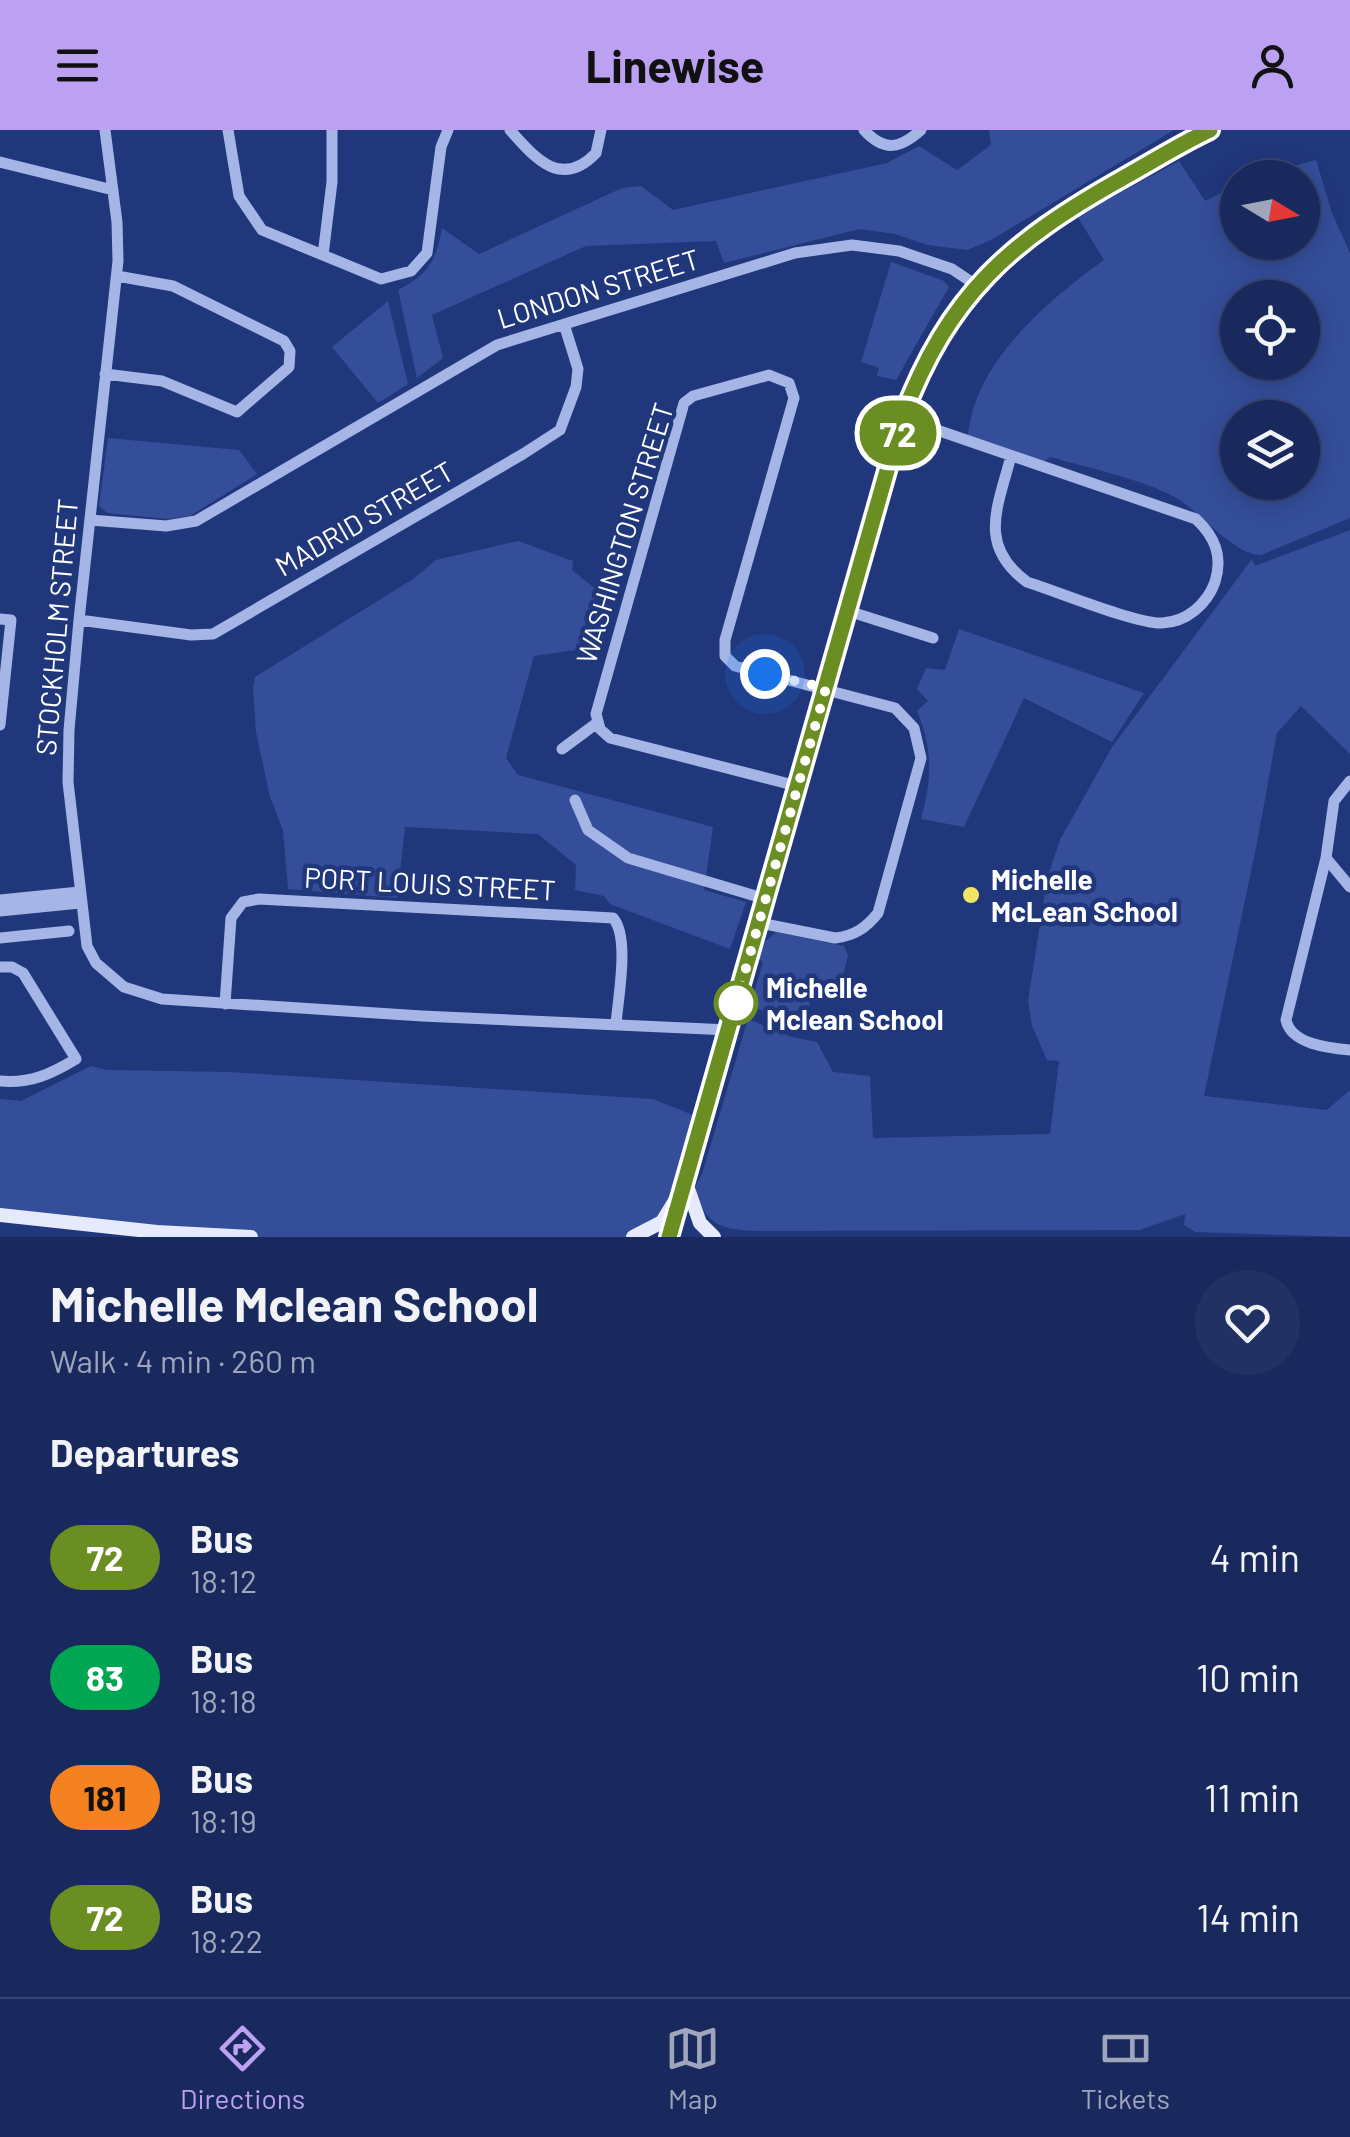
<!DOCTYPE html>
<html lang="en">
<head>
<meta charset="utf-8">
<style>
  body { margin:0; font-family:Barlow,sans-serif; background:#223163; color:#f1f3f6; height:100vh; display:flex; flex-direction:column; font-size:38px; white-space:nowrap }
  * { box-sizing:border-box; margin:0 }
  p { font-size:32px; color:#9fa6bc }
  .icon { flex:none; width:55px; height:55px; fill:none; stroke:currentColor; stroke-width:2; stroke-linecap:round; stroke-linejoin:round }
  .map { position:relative; height:1107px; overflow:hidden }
  .panel { display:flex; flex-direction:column; background:#19295d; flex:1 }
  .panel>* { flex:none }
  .badge { padding:0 20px; border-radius:32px; font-size:35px; line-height:65px }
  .needle { width:65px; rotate:100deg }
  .fabs { position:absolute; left:1220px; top:30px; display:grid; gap:20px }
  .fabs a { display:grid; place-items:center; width:100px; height:100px; border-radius:50%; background:#19295d; box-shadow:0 5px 25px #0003,0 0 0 2px #374572; font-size:50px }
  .you { position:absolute; width:50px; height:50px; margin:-25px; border:8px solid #fff; border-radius:50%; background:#1a73e8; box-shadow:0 0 0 15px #1a73e833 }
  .map>.badge { position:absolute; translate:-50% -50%; box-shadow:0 0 0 5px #fff }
  h2 { padding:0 50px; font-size:38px; line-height:90px }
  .round { display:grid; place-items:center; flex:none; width:105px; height:105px; border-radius:52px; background:#223163 }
  .overview { display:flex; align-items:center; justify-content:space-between; height:170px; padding:0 50px }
  h1 { font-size:48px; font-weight:700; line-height:75px }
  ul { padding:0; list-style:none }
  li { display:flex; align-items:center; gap:30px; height:120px; padding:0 50px }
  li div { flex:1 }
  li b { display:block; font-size:38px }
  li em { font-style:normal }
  li .badge { min-width:110px; font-weight:700; text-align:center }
  header { display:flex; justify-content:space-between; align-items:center; height:130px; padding:0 50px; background:#bca0f2; color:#111; font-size:45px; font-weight:700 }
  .menu { display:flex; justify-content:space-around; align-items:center; height:140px; border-top:2px solid #374572; background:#19295d; font-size:28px; color:#9fa6bc }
  .menu a { display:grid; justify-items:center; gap:5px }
  .menu .on { color:#bca0f2 }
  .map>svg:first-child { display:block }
  .green { fill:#344e9a; fill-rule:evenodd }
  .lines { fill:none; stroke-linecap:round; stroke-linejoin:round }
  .minor { stroke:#a4b5e6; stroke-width:11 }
  .major { stroke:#e6eafd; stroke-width:14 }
  .line-casing { stroke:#fff; stroke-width:22 }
  .line { stroke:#6b8e23; stroke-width:15 }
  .walk { stroke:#fff; stroke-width:10; stroke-dasharray:0 18 }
  .poi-dot { fill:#f2e566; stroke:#21377c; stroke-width:4 }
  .stop-dot { fill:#fff; stroke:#6b8e23; stroke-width:5 }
  .labels { text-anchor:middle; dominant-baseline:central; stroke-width:9; stroke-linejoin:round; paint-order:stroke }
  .street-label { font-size:28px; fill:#fff; stroke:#21377c }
  .poi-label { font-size:28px; font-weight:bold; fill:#fff; stroke:#21377c; text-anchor:start }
  .stop-label { font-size:28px; font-weight:bold; fill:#fff; stroke:#21377c; text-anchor:start }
</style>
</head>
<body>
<header><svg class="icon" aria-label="menu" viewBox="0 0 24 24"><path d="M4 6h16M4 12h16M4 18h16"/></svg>Linewise<svg class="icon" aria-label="person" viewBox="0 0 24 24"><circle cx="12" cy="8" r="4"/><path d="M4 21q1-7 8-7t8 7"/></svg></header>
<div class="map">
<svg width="1350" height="1107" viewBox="0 0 1350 1107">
  <rect width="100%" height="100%" fill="#21377c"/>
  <!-- green -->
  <path class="green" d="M989,0H1174L991,110L967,120L928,115L895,104L859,99L724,133L716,111L586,116L432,185L443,228L417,248L398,160C429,144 436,131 442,98L479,124L622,58L641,56L673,80L887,33L919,16L957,40L991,15Z
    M1316,30L1332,83L1350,123V388L1261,425C1234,425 1201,383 1178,369C1147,350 1087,338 1051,327L1044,331L968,307C973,233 1048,170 1104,130L1077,86L1179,31L1205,71L1237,55L1238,112H1302V48L1254,47ZM1238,168H1302V232H1238ZM1238,288H1302V352H1238Z
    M891,132L944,151L949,157L896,250L877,246L879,238L861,232Z
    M388,171L408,254L378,273L332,217Z
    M108,308L239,320L257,344L190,386L167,389L107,383L99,376Z
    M1350,400V624L1301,576L1277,603L1257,713L1204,966L1327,980L1350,960V1107L1195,1102L1184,1095L1185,1084L1140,1100L761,1101C725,1100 703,1097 695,1057L702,1044L748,889L792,907L817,912L833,942L870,946L873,1008L1050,1004L1059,931L1047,930L1032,896L1028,871L1047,749L1060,710L1112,617L1252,429L1255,436Z
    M518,411L573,431L572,440L614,474L602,516L534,526L506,628L518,645L713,697L704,760L746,772L730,819L610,774L604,766L575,760L576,735L538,704L405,697L397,768L288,759L283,700L270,667L256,602L253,557L255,547L413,449L436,430Z
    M959,499L1144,563L1112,612L1024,568L964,697L921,689C932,649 933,619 917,581L928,571L917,559L926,538L945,540Z
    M776,802L844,816L848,825L839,862L828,861L825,871L811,869L804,892L750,877L763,832L759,829L762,814Z
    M91,936L106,940L229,942L653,969L703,989L669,1084L633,1107H251L0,1085V969L21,971Z"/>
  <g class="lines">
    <!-- minor -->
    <path class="minor" d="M105,0L117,92L118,131L79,490L69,600L68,652L87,816L96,833L124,857L162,869L422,886L729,900
      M228,0L239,66L262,100L381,149L411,141L427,123L441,17L448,0
      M510,0C534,27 561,60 596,23L601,0
      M864,0C884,22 900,19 921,0
      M0,32L113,60
      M323,125L332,52V0
      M105,244L162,251L237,282L289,237L290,221L284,211L173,156L117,146
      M902,288L1196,389C1215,407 1223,426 1215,452C1207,474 1187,492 1162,493C1136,494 1056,461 1027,452C977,415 998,377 1011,326
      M90,390L166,396L196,391L497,215L795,123L852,115L899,121L952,139L976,155
      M848,481L933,508
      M0,489L11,490L0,595
      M79,490L191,505L213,504L523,324L560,300L576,257L578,239L564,194
      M562,619L597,593
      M1350,651L1334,671L1326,728L1286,890C1291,914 1328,918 1350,920
      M575,670L588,700L628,728L766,769
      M1326,728L1350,757
      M0,770L79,762
      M0,781L80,773
      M760,793L835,808C854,806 866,798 878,783L921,628L914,598L895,578L735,536L725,526V510L794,268L789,253L769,245L693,266L684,273L596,584L600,599L610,608L797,656
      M0,808L69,801
      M0,837H12L23,843L76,929C51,944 30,954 0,951
      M225,874L231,788L243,772L259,769L613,788C630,807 618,868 616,894
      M669,1107L902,288C949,163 1009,112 1123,48C1152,32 1180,15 1210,0"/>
    <!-- major -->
    <path class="major" d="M686,1053L700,1093L714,1107
      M0,1085L157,1102L251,1107
      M633,1107L662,1092L686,1053"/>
  </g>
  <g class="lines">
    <!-- line casing -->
    <g class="line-casing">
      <path id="line" d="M669,1107L902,288C949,164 1009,112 1123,48C1152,32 1180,14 1210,0"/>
    </g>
    <!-- line -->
    <use href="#line" class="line"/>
    <!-- walk -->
    <path class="walk" d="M736,873L826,558L765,544"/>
  </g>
  <!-- markers -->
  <circle class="poi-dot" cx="971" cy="765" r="10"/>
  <circle class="stop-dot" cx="736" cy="873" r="20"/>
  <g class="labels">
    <!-- street labels -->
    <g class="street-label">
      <text transform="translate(598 158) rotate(-17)">LONDON STREET</text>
      <text transform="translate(364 388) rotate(-30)">MADRID STREET</text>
      <text transform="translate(624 403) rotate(-73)">WASHINGTON STREET</text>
      <text transform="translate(56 497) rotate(-85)">STOCKHOLM STREET</text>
      <text transform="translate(430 753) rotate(3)">PORT LOUIS STREET</text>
    </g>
    <!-- poi labels -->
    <g class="poi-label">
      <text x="991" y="749">Michelle<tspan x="991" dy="32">McLean School</tspan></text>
    </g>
    <!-- stop labels -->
    <g class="stop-label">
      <text x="766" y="857">Michelle<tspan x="766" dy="32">Mclean School</tspan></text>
    </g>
  </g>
</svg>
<div class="fabs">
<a><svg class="needle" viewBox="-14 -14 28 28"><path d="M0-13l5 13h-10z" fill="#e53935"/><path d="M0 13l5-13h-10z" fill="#9fa6bc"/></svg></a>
<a><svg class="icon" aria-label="locate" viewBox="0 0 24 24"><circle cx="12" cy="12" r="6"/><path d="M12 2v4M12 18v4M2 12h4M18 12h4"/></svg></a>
<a><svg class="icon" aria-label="layers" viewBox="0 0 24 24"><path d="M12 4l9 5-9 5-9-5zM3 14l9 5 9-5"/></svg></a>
</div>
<div class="you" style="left:765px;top:544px"></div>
<b class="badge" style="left:898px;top:303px;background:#6b8e23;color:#fff">72</b>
</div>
<section class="panel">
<div class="overview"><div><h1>Michelle Mclean School</h1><p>Walk · 4 min · 260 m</p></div><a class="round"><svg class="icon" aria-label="heart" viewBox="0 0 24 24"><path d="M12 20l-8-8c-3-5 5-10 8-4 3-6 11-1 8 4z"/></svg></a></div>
<h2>Departures</h2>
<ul>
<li><span class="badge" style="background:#6b8e23;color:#fff">72</span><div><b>Bus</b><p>18:12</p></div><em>4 min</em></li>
<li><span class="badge" style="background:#00a651;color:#fff">83</span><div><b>Bus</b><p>18:18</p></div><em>10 min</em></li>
<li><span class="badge" style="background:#f58220;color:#111">181</span><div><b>Bus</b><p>18:19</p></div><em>11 min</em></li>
<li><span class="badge" style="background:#6b8e23;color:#fff">72</span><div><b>Bus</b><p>18:22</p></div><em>14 min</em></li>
</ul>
</section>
<nav class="menu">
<a class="on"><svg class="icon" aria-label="directions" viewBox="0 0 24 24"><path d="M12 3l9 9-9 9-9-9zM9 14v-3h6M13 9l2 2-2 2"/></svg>Directions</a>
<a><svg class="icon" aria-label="map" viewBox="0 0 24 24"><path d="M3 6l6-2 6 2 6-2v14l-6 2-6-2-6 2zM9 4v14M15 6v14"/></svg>Map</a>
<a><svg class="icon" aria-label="tickets" viewBox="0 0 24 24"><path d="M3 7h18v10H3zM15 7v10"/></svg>Tickets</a>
</nav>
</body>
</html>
